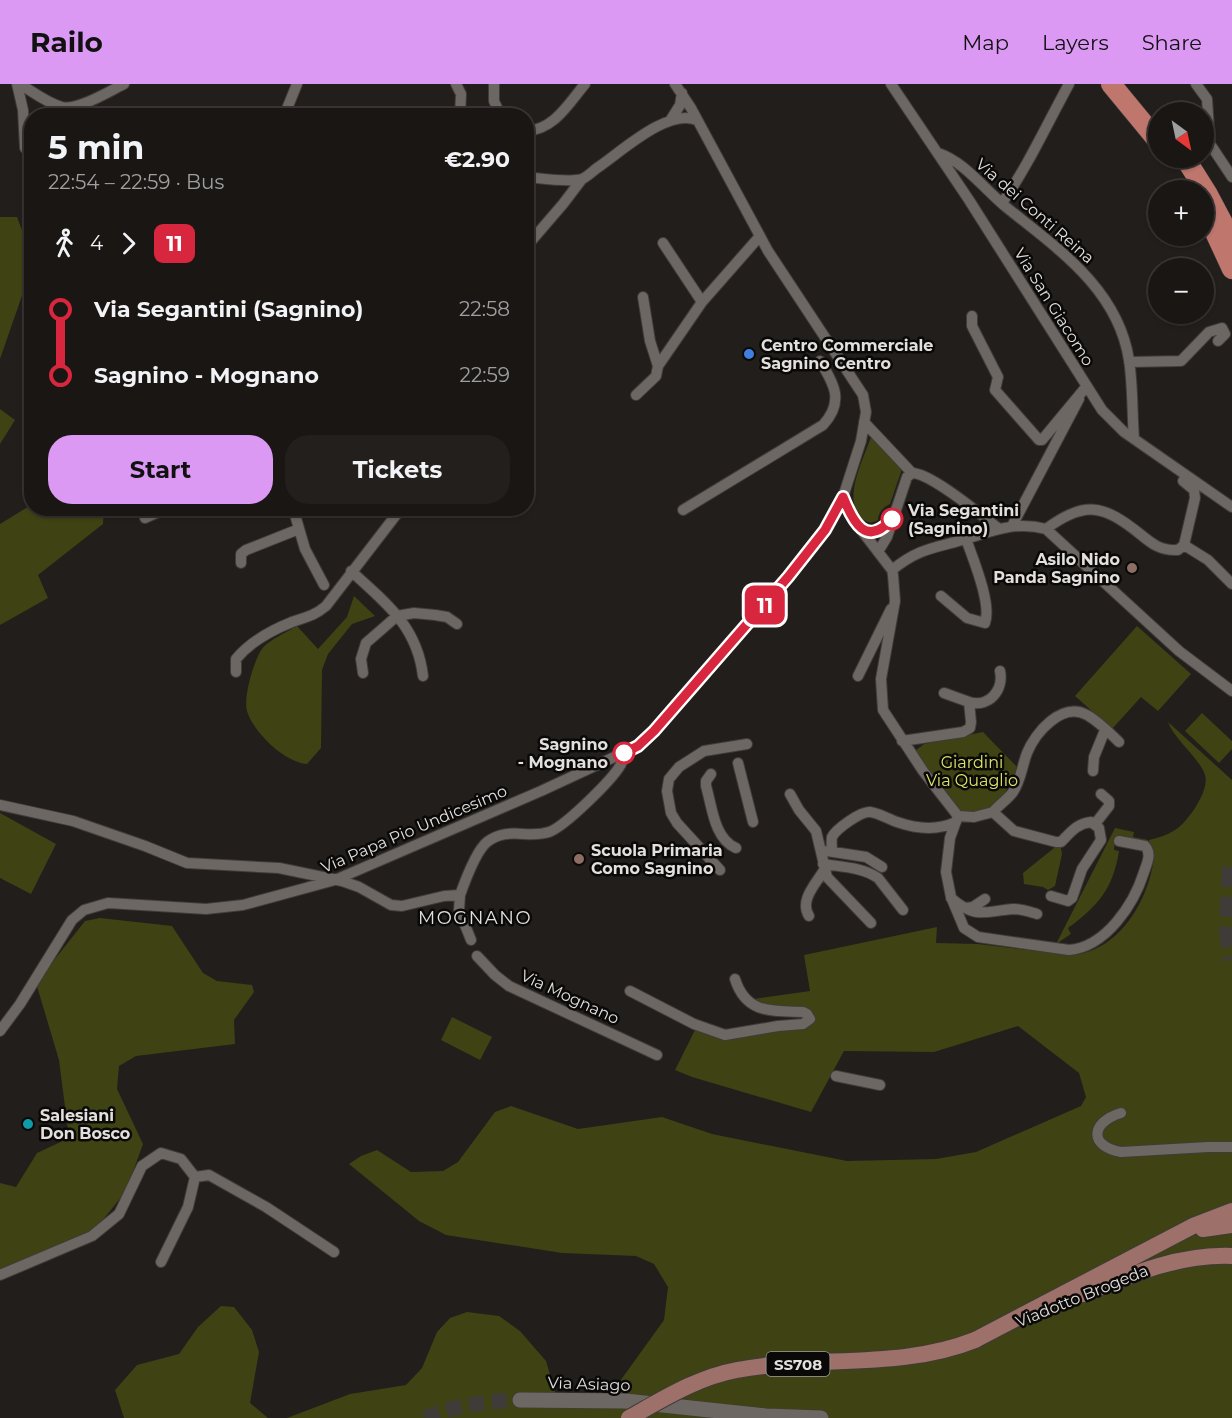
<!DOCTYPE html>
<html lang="en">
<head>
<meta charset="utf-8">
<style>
  body { margin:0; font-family:Montserrat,sans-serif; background:#231f1d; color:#f1f3f6; height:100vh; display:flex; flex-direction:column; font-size:22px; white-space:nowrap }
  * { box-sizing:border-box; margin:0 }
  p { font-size:20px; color:#9f9fa0 }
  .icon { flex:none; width:33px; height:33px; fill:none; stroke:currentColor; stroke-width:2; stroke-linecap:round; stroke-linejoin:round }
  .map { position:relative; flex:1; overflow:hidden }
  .details { position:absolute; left:24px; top:24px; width:510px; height:408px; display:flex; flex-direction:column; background:#1a1614; border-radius:24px; box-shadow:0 2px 4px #0004,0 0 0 2px #383534 }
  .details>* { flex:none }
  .badge { padding:0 12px; border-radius:9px; font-size:21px; line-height:39px }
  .needle { width:39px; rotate:147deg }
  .fabs { position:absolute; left:1148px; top:18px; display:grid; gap:12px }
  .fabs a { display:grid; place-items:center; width:66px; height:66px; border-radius:50%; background:#1a1614; box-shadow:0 2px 4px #0004,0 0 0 2px #383534; font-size:30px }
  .map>.badge { position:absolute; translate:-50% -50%; box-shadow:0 0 0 3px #fff }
  .legs { display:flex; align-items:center; gap:9px; height:66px; padding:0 24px; font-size:20px }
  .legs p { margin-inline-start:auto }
  .headline { display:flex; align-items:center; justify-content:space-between; height:102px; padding:0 24px }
  h1 { font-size:33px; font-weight:700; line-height:45px }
  .action { display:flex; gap:12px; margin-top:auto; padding:12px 24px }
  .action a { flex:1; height:69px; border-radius:24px; background:#dc99f4; color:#111; font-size:24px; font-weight:700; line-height:69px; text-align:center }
  .action a+a { background:#231f1d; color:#f1f3f6 }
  ul { padding:0 24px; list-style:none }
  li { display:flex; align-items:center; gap:21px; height:66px; font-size:22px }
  li i { display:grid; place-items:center; width:9px; height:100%; margin:0 8px; background:currentColor }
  li i::after { content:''; width:15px; height:15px; margin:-8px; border:4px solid; border-radius:50%; background:#1a1614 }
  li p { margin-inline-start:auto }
  li:first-child i { background:linear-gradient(#0000 50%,currentColor 0) }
  li:last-child i { background:linear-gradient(currentColor 50%,#0000 0) }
  header { display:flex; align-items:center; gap:36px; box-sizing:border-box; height:84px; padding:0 30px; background:#dc99f4; color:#111 }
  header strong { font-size:28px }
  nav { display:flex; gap:33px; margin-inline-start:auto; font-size:21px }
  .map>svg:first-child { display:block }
  .green { fill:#3f4213 }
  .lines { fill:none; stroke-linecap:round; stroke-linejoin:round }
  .secondary-tunnel { stroke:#3f3b38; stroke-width:15; stroke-dasharray:15 8; stroke-linecap:butt }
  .highway-tunnel { stroke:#3f3b38; stroke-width:20; stroke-dasharray:20 10; stroke-linecap:butt }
  .street-casing { stroke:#3f3c3a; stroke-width:12 }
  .secondary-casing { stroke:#3f3c3a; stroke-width:16 }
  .primary-casing { stroke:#3f3c3a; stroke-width:18 }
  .highway-casing { stroke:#3f3c3a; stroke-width:21 }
  .street { stroke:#6c6763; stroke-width:10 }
  .secondary { stroke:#6c6763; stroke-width:15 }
  .primary { stroke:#9d7069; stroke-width:16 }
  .highway { stroke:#be766d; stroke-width:20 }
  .primary-bridge-casing { stroke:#3f3c3a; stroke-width:18; stroke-linecap:butt }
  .primary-bridge { stroke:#9d7069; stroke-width:16 }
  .line-1-casing { stroke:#fff; stroke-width:14 }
  .line-1 { stroke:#d7263d; stroke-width:9 }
  .shop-dot { fill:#3f7fe0; stroke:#0a0908; stroke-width:2 }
  .stop-1-dot { fill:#fff; stroke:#d7263d; stroke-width:3 }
  .education-dot { fill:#8d6e63; stroke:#0a0908; stroke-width:2 }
  .culture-dot { fill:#0f9aa8; stroke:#0a0908; stroke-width:2 }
  .labels { text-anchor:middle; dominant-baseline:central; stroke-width:5; stroke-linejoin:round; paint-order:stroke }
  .shield { fill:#0a0908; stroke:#a19f9d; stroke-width:1.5 }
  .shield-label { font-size:15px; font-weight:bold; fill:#e2dfdd }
  .street-label { font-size:16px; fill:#e2dfdd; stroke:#0a0908 }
  .poi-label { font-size:16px; font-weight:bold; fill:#e2dfdd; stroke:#0a0908; text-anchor:start }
  .stop-label { font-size:16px; font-weight:bold; fill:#e2dfdd; stroke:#0a0908; text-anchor:start }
  .park-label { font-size:16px; fill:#dbe466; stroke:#0a0908 }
  .neighbourhood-label { font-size:18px; letter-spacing:1.5px; fill:#e2dfdd; stroke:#0a0908 }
</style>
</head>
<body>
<header>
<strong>Railo</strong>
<nav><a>Map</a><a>Layers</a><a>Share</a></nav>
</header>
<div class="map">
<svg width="1232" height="1334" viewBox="0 0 1232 1334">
  <rect width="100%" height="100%" fill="#221e1b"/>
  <!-- green -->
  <path class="green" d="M0,133H17L29,164L25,203L0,275Z
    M0,325L15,336L0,360Z
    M871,353L901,384V388L890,420C883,423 878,429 878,436C872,440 867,439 861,434C842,415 864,374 871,353Z
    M31,421L32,424L104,425L103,440L38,491L48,514L0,541V440Z
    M354,512L375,532L352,540L328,570L322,586L321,664L307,680C285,679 253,648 247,627C243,613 254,576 262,565C267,557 289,547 297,542L318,565L347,533Z
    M1137,542L1191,590L1158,627L1141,613L1112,645L1075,612Z
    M1202,629L1232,657V665L1219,679L1185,647Z
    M1168,638L1232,696V1334H287L350,1310L406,1301L422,1284L437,1248L450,1234L467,1228L499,1232L520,1247L546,1277L556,1311H610L664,1236L668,1203L654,1180L636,1172L562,1169L446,1151L419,1137L349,1080L361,1072L377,1066L411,1088L443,1087L458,1078L495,1028L511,1022L578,1045L662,1033L712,1050L847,1077L936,1075L976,1068L1081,1022L1086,1013L1079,989L1018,942L934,968L844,967L811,1028L692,993L675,986L695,946L711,952L728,955L812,936L785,924L766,920L754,915L810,907L804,871L937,843L936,859L978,860L1071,871C1119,868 1149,816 1154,773L1153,770L1115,759L1114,766L1119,767C1113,805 1098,822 1068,844L1071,850L1056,860L1115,744L1134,748L1133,753L1148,756V759L1149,756C1158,754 1167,751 1175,746C1188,738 1210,706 1205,691C1200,675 1174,655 1168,638Z
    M983,648L1019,685C1010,702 997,727 975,729C971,730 965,728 960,727L940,704L915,667L924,660Z
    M0,729L56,760L31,810L0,794Z
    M1054,764H1061L1062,770L1055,802L1048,806L1043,803L1024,800L1023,789Z
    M100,834L172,842L203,889L217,897L252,901L254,908L234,936L235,960L136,972L119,982L117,1005L143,1060L126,1107L94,1147L0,1186V1099L16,1103L37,1069L69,1054L59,976L36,899L85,837Z
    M452,933L492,953L480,976L441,956Z
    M221,1222L234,1223L252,1246L259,1268L250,1319L268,1334H124L115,1306L137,1281L179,1270L198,1243Z"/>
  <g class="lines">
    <!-- secondary-tunnel -->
    <path class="secondary-tunnel" d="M425,1334C456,1321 486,1317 520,1316"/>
    <!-- highway-tunnel -->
    <path class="highway-tunnel" d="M1232,783L1229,844L1232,876"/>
    <!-- street casing -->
    <g class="street-casing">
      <path id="street" d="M17,0L23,26L25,64L32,72
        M20,0C33,8 47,19 62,23C77,27 110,7 124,0
        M456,0L461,10L460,32
        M494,0V17L501,32
        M891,0L969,116L1102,326L1124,348L1232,423
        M1196,0L1207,15L1210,60L1232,93
        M284,32L297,0
        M670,37L680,21L682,9
        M526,47C554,46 569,19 585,0
        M938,69C965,78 984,105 1006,123C1058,165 1118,205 1129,276C1133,302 1132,329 1134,355
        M526,93C539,94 570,99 582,95C587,93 593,87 597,84C621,68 667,24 697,36
        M1002,119C1028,82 1047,40 1069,0
        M663,159L702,218
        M526,163L563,120L582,95
        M643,213L650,257L658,282
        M972,232V242L998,293L995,306L1039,356H1042L1086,303
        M1129,278L1181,277L1209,248L1222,244L1225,250L1218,257
        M636,311L656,292L658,282L702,218L760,152
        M864,338L912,389
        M843,413L852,434L892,486L893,491L895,517L881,595L883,626L923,687L958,732L950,754L946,788L951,813L964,844L978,853L1069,866C1106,863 1134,820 1144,788C1147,779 1152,770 1145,762L1119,757
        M293,424L305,465L324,501
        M683,426L823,341C844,318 835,301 820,277
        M145,434L168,424
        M1012,442L1079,315
        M860,444C873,452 883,446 892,435
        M1046,445C1085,416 1104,421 1140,450C1152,460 1161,467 1178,466L1184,461L1195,414L1194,406L1183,397
        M1184,461L1208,476L1232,500
        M878,468L887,453L907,393L912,389C931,389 981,431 998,444
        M241,479V470L246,466L299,445
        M892,486C920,463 937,464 969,454C995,446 1018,437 1046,445L1179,567L1232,607
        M351,487C386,519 417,542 423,592
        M941,512L967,534L985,539C992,520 973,475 966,455
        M236,588V575C250,558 272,546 292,538C306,533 314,532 326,522L396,431L404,424
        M363,589L361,575L366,559L397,532L414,529L435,531L447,533L457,540
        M858,592L891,525
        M969,618C989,624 1004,606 1000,587
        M902,657L963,648L970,644L971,638L969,618L944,609
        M738,679L753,738
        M1093,687L1094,673L1105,646
        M711,690L706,697V702C712,722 714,755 736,764
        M790,710L799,726L816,747L827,793L871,839
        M0,721L73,737L145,762L187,779L279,784L342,797L359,803L391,821L402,822L444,812L460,811C465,797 476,767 487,758C508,742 528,755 549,748C564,743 616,693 622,678C623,676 623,672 624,669
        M958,732L974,733L993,728
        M1095,740L1109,722V717L1101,710
        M827,767L866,773L882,783
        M832,767C832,762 831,757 832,753C836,745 861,727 870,728C879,729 888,735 897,738C917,745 937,747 956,738
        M823,780C842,783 862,783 878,794L903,826
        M720,786L677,739L671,729L667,707L669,695L679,683L704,667L747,660
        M460,811L459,826L471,856
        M1051,812L1068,817L1072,814L1082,785L1101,756L1099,744L1091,738C1076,740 1071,748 1061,758H1056L1014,747L993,728C999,721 1008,715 1013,708C1021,696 1022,682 1027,669C1035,649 1062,617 1087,631C1098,637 1110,649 1119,658
        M951,814C977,836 984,827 1014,825C1021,825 1030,828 1037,830
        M965,824L973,823L985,815
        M809,832C799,816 816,800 824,786
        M477,872L495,891L509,902L657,971
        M630,907L694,940L725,951L778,942L803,940L810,935L807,930L803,928C772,927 746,930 735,895
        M0,947L20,920L72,836L84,826L108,819L206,825L243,821L335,796L541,707L638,662L665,635L775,509L825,446L843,413L861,357L866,328L863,311L768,167L691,24L675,0
        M836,992L880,1001
        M1121,1029C1091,1038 1088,1062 1121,1068L1208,1063H1232
        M195,1093L209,1091L266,1123L334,1168
        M0,1191L92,1152L119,1130L142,1082L161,1069L181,1075L195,1093L188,1123L161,1178"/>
    </g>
    <!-- secondary casing -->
    <g class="secondary-casing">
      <path id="secondary" d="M520,1316L625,1317L766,1332L821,1334"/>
    </g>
    <!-- primary casing -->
    <g class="primary-casing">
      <path id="primary" d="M1203,1145L1232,1141
        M1084,1210C1132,1190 1179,1170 1232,1172
        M975,1256L1193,1142L1232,1127"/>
    </g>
    <!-- highway casing -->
    <g class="highway-casing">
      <path id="highway" d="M1111,0L1158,57
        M1185,74L1207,109L1232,156
        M1213,144L1232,185"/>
    </g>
    <!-- street -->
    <use href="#street" class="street"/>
    <!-- secondary -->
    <use href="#secondary" class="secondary"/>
    <!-- primary -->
    <use href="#primary" class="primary"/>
    <!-- highway -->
    <use href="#highway" class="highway"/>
    <!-- primary-bridge casing -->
    <g class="primary-bridge-casing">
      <path id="primary-bridge" d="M629,1334C663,1315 698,1293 737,1286C815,1271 900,1286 975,1256"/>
    </g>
    <!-- primary-bridge -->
    <use href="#primary-bridge" class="primary-bridge"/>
  </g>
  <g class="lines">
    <!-- line-1 casing -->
    <g class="line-1-casing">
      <path id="line-1" d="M624,669L638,662L654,647L788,493L825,446L843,413C853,438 866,464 892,435"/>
    </g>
    <!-- line-1 -->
    <use href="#line-1" class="line-1"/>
  </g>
  <!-- markers -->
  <circle class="shop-dot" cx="749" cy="270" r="6"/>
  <g class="stop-1-dot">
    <circle cx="892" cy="435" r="10"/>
    <circle cx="624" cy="669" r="10"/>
  </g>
  <g class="education-dot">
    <circle cx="1132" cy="484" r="6"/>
    <circle cx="579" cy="775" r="6"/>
  </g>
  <circle class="culture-dot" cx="28" cy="1040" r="6"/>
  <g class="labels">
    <!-- shield labels -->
    <rect class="shield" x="766.5" y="1268" width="63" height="24" rx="4.5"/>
    <g class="shield-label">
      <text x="798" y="1280">SS708</text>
    </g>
    <!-- street labels -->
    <g class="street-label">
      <text transform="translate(1035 127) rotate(41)">Via dei Conti Reina</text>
      <text transform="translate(1054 223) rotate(58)">Via San Giacomo</text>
      <text transform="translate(414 745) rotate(-23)">Via Papa Pio Undicesimo</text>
      <text transform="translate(570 913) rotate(25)">Via Mognano</text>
      <text transform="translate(1082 1212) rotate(-22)">Viadotto Brogeda</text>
      <text transform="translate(589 1300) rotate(2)">Via Asiago</text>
    </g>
    <!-- poi labels -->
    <g class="poi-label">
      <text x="761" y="261">Centro Commerciale<tspan x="761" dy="18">Sagnino Centro</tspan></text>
      <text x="1120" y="475" text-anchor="end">Asilo Nido<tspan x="1120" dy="18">Panda Sagnino</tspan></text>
      <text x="591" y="766">Scuola Primaria<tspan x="591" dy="18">Como Sagnino</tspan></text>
      <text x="40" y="1031">Salesiani<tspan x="40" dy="18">Don Bosco</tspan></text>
    </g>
    <!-- stop labels -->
    <g class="stop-label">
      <text x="908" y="426">Via Segantini<tspan x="908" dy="18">(Sagnino)</tspan></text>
      <text x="608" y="660" text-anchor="end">Sagnino<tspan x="608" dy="18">- Mognano</tspan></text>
    </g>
    <!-- park labels -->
    <g class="park-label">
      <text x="972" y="678">Giardini<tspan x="972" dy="18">Via Quaglio</tspan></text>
    </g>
    <!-- neighbourhood labels -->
    <g class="neighbourhood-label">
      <text x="475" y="834">MOGNANO</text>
    </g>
  </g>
</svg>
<div class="fabs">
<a><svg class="needle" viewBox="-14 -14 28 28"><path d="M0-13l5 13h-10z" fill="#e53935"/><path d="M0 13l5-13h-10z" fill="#9f9fa0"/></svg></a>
<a>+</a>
<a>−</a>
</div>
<b class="badge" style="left:765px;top:521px;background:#d7263d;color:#fff">11</b>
<section class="details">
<div class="headline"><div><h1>5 min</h1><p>22:54 – 22:59 · Bus</p></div><b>€2.90</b></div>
<div class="legs"><svg class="icon" aria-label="walk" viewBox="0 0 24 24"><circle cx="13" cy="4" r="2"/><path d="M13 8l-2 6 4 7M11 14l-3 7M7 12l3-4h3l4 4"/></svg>4<svg class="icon" aria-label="forward" viewBox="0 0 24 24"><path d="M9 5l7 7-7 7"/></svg><b class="badge" style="background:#d7263d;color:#fff">11</b></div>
<ul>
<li><i style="color:#d7263d"></i><b>Via Segantini (Sagnino)</b><p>22:58</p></li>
<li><i style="color:#d7263d"></i><b>Sagnino - Mognano</b><p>22:59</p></li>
</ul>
<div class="action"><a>Start</a><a>Tickets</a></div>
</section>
</div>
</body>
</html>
